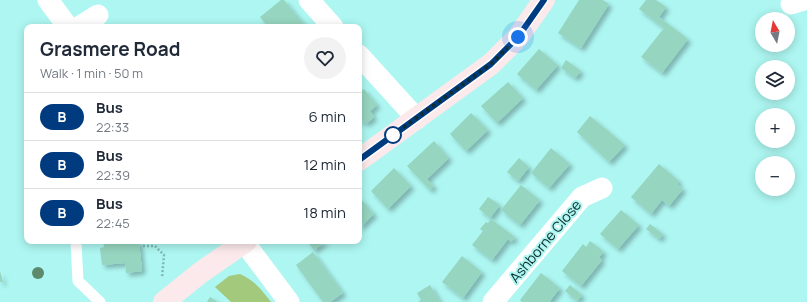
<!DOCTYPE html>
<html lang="en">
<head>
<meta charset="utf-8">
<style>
  body { margin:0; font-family:Manrope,sans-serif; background:#f2f2f3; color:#1f2937; height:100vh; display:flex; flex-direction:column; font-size:15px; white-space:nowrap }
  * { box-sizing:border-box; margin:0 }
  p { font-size:13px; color:#747a83 }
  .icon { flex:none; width:22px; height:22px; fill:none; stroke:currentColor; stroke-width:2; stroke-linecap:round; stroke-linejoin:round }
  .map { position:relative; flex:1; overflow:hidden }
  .panel { position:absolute; left:24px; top:24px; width:338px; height:220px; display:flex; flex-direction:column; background:#fff; border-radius:8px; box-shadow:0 2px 10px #0003 }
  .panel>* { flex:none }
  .badge { padding:0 8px; border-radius:13px; font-size:14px; line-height:26px }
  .needle { width:26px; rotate:350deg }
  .buttons { position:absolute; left:755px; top:12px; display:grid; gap:8px }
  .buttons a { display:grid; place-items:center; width:40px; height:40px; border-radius:50%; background:#fff; box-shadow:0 2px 10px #0003; font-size:20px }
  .you { position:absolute; width:20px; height:20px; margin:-10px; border:3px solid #fff; border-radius:50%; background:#1a73e8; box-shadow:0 0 0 6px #1a73e833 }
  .map>.badge { position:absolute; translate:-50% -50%; box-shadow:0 0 0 2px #fff }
  .round { display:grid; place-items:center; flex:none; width:42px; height:42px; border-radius:21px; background:#f2f2f3 }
  .summary { display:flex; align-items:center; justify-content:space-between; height:68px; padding:0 16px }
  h1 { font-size:19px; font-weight:700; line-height:30px }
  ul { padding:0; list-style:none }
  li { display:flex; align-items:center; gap:12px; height:48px; padding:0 16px; border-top:1px solid #e0e1e3 }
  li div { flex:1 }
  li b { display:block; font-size:15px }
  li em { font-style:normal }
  li .badge { min-width:44px; font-weight:700; text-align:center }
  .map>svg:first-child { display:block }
  .green { fill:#a2c97c }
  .building { fill:#96d5bf; filter:url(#shadow) }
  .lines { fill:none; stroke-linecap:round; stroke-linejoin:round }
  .path { stroke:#7ebab5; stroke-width:2.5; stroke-dasharray:2 2; stroke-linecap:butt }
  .lane { stroke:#fff; stroke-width:11 }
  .street { stroke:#fff; stroke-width:21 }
  .secondary { stroke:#fbe9eb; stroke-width:22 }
  .tree { fill:#5d8a6c }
  .line-casing { stroke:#fff; stroke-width:9 }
  .line { stroke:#003b80; stroke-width:6 }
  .walk { stroke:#102e2c; stroke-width:4; stroke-dasharray:0 7.2 }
  .stop-dot { fill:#fff; stroke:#003b80; stroke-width:2 }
  .labels { text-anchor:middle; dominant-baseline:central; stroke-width:4; stroke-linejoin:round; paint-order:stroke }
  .street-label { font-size:14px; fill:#102e2c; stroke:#adf6f1 }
</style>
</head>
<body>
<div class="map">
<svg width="807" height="302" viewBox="0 0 807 302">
  <defs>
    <filter id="shadow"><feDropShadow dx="3.5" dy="3.5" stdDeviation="2" flood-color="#0004"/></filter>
  </defs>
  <rect width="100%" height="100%" fill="#adf6f1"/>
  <!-- green -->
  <path class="green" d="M240,274C254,280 262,290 271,302H231L215,287L229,276Z"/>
  <!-- building -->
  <path class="building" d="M281,0H284L306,27H277L276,25L268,27L260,17Z
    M579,0H603L609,4L581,48L558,33Z
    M646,0H656L666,7L659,17L688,39L662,73L641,57L664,28L639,9Z
    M539,49L558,65L536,90L517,74Z
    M566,60L581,71L575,78L561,68Z
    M508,82L523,98L497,123L481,106Z
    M364,89L377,105L370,111L374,117L366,124L363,120L359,123V93Z
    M471,113L488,130L466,151L450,134Z
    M590,116L625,145L609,162L577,132Z
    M434,141L449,158L427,179L434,186L430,190L407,166Z
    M551,148L570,164L549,188L531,173Z
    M519,158L529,167L518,181L507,172Z
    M659,164L679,181L677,184L683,189L669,206L662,200L651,214L631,197Z
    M394,168L411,186L388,209L371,191Z
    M521,185L540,200L520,225L501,210Z
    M359,197L374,214L359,228Z
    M488,197L500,205L490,218L479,209Z
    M621,210L639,225L618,249L600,234Z
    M491,219L515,237L511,242L508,239L492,260L472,245L483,231L480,229L486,222L488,223Z
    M650,224L663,234L659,239L646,229Z
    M103,241H139L142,271L126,273L125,263L102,265L100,248L104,247Z
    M307,241H326L314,250Z
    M590,241L604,252L599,257L602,260L581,286L562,271L583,244L586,247Z
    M313,252L343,293L330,302H323L296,265Z
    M462,256L482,272L463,298L442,282Z
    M0,271L3,282H0Z
    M541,273L560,288L550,301L551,302H522L520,300Z
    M430,285L440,302H418L421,300L417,293Z
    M570,285L582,295L577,301L565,291Z
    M210,297L218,302H207Z"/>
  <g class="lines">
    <!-- path -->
    <path class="path" d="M143,246H155L164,255L162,278"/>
    <!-- lane -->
    <path class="lane" d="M76,243L78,281L100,302"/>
    <!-- street -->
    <path class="street" d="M48,0L68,27
      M309,0L333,27
      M791,4L804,0
      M79,27L98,15
      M359,55L417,119
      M244,242L289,302
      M493,302L582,197L602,188"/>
    <!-- secondary -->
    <path class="secondary" d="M359,160L491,64L518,37L544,0
      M164,302L200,273L246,241"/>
  </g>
  <!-- trees -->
  <circle class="tree" cx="38" cy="273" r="6"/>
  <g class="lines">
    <!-- line casing -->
    <g class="line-casing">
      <path id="line" d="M359,160L491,64L518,37L544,0"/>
    </g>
    <!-- line -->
    <use href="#line" class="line"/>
    <!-- walk -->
    <path class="walk" d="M393,135L491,64L518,37"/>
  </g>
  <!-- markers -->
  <circle class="stop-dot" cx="393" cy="135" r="8"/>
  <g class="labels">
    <!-- street labels -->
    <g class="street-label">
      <text transform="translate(545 241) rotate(-50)">Ashborne Close</text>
    </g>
  </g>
</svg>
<div class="buttons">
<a><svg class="needle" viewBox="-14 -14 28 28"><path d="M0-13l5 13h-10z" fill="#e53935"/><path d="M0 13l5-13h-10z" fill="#747a83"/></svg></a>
<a><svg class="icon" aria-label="layers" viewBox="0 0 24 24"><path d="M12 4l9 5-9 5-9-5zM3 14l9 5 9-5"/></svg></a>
<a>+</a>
<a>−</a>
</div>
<div class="you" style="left:518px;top:37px"></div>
<section class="panel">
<div class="summary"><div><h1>Grasmere Road</h1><p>Walk · 1 min · 50 m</p></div><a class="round"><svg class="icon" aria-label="heart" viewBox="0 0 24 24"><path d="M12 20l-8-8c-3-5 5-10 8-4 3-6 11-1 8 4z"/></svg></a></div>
<ul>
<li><span class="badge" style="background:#003b80;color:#fff">B</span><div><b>Bus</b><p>22:33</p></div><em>6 min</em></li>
<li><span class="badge" style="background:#003b80;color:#fff">B</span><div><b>Bus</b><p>22:39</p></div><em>12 min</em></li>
<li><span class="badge" style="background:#003b80;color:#fff">B</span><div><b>Bus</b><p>22:45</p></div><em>18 min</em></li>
</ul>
</section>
</div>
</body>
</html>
